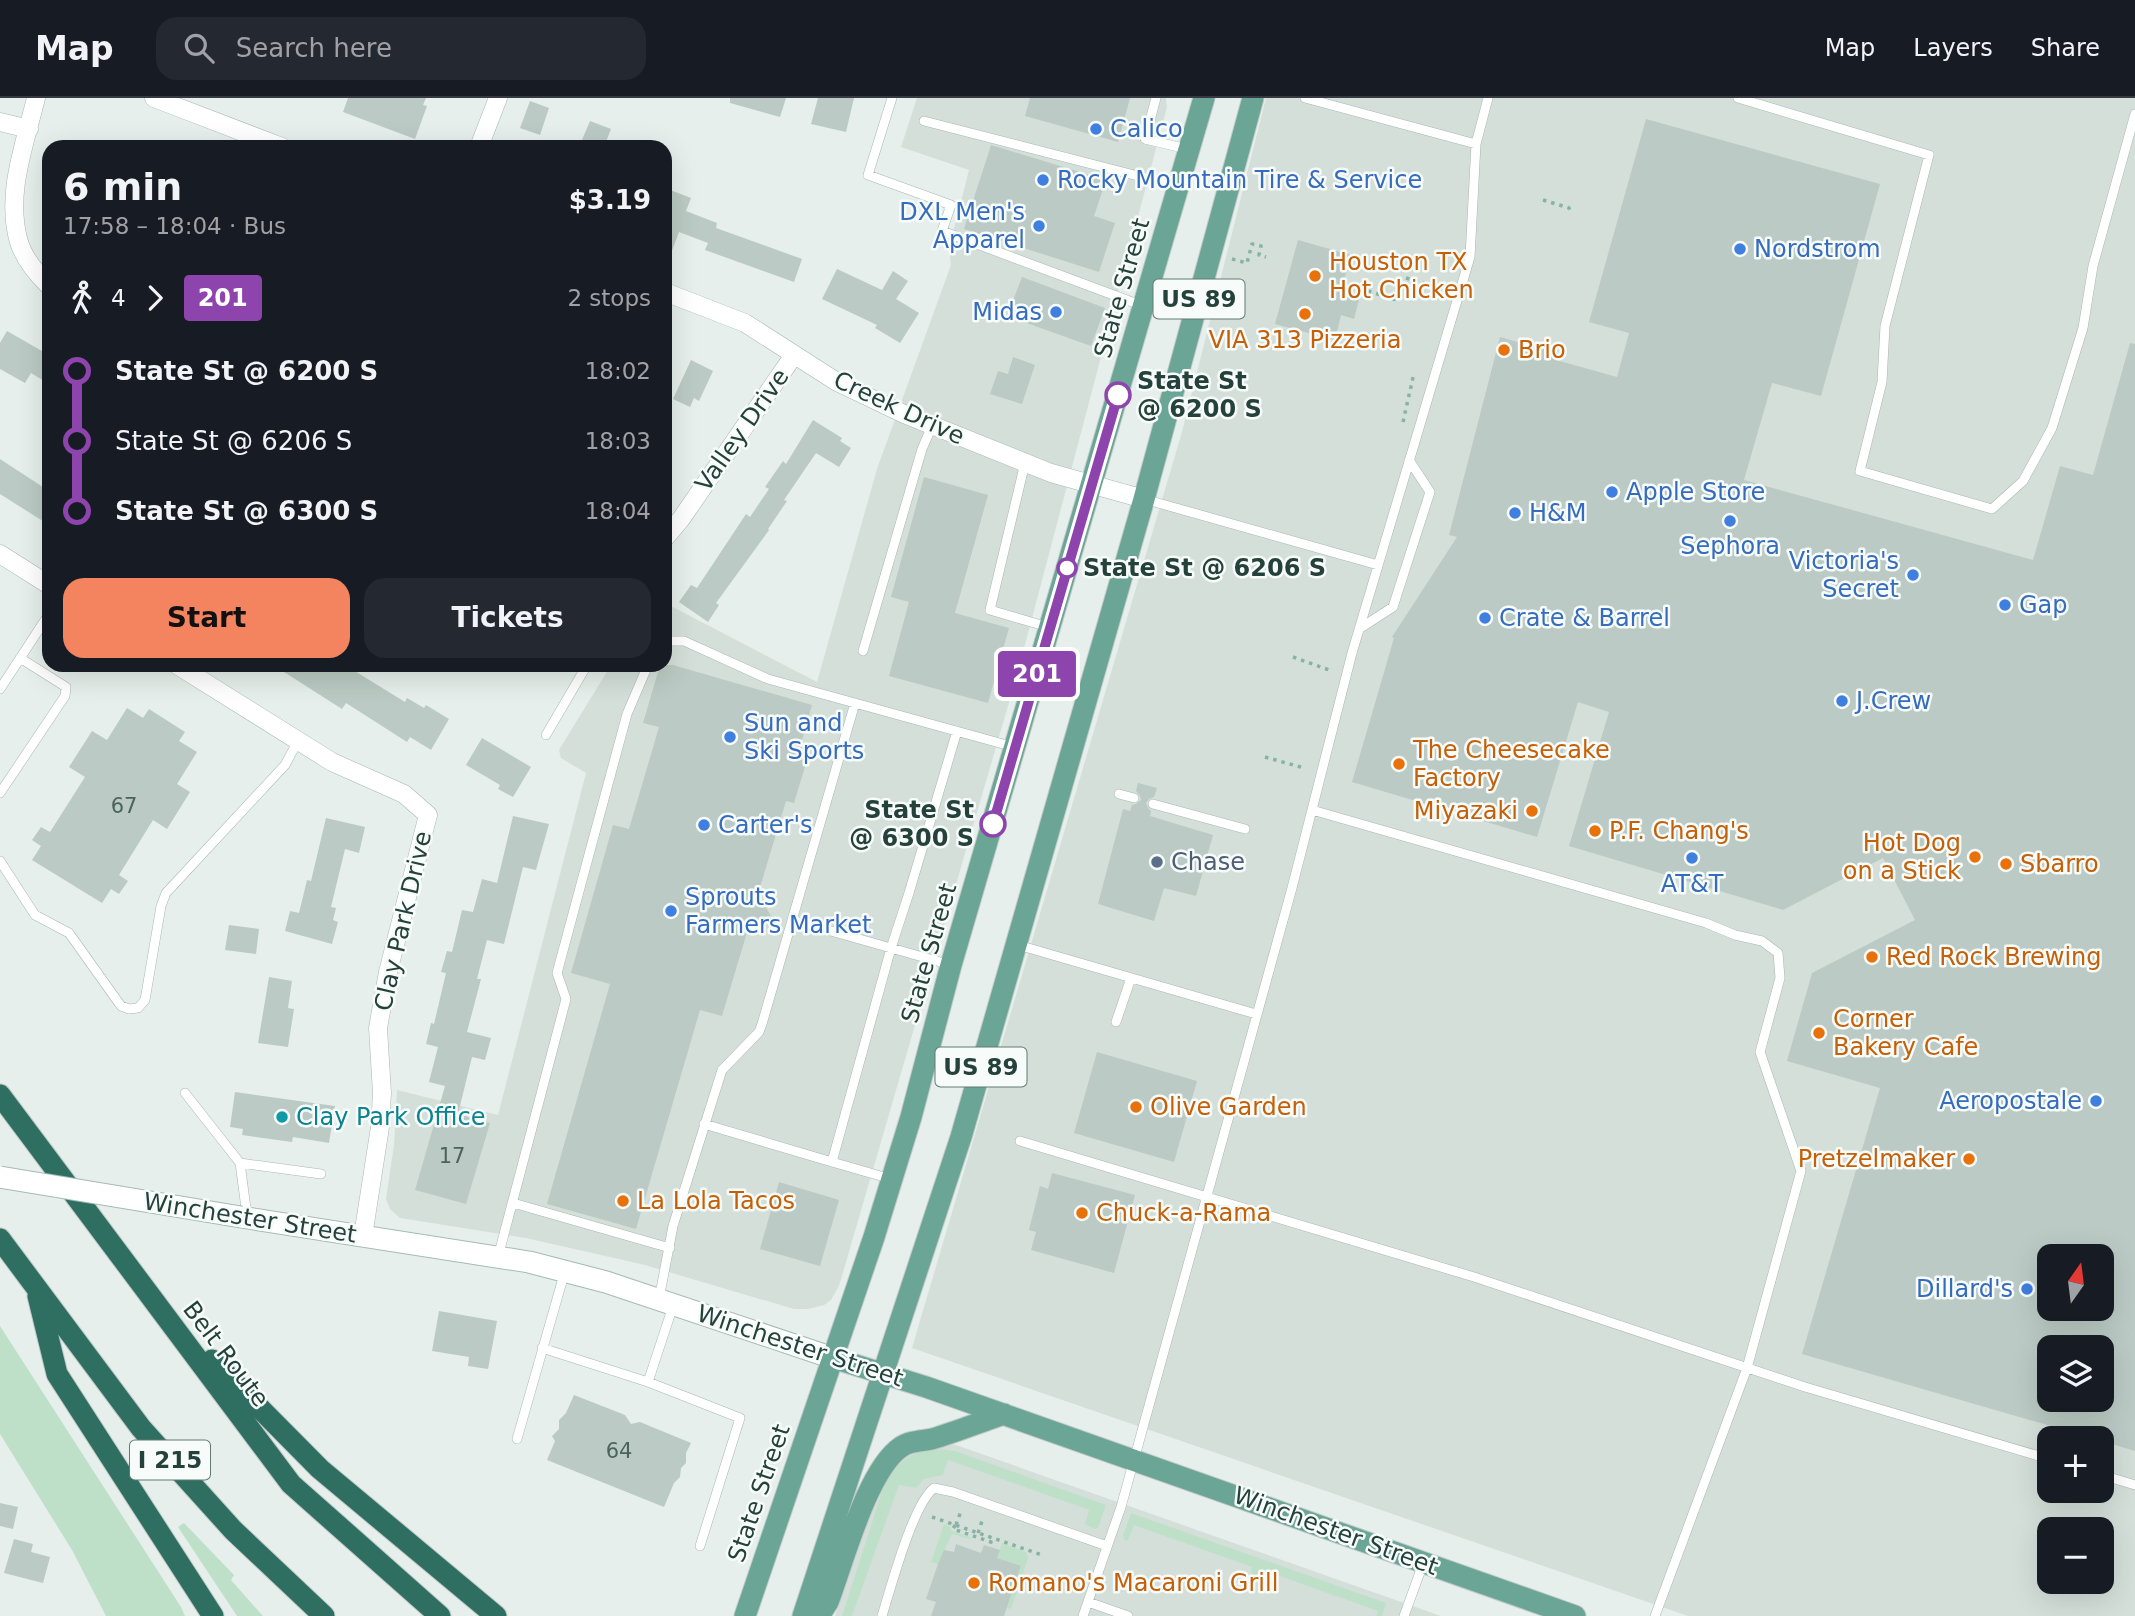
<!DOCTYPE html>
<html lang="en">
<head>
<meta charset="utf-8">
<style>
  body { margin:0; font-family:"DejaVu Sans",sans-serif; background:#242831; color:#f1f3f6; height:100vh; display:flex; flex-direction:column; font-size:26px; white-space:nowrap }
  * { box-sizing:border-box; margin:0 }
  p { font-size:23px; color:#9ea1a6 }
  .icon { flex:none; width:38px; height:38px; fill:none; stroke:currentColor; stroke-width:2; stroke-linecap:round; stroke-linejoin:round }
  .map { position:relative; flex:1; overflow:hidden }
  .panel { position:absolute; left:42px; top:42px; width:630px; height:532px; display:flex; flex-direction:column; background:#171b24; border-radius:21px; box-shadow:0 7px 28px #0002 }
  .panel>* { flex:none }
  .badge { padding:0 14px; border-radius:5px; font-size:24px; line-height:46px }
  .needle { width:46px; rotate:14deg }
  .buttons { position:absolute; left:2037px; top:1146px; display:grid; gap:14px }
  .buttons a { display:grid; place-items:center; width:77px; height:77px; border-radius:14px; background:#171b24; box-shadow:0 7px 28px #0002; font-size:35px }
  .map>.badge { position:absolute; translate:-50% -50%; box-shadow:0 0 0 4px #fff }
  .legs { display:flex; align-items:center; gap:10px; height:77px; padding:0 21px; font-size:23px }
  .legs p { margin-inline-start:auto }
  .overview { display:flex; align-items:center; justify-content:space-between; height:119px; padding:0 21px }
  h1 { font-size:38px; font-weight:600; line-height:52px }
  .action { display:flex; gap:14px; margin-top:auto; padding:14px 21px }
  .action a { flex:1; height:80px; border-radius:21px; background:#f4845f; color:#111; font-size:28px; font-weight:600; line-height:80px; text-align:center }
  .action a+a { background:#242831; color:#f1f3f6 }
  ul { padding:0 21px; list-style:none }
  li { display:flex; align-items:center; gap:24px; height:70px; font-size:26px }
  li i { display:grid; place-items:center; width:10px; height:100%; margin:0 9px; background:currentColor }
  li i::after { content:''; width:18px; height:18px; margin:-9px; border:5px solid; border-radius:50%; background:#171b24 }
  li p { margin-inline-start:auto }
  li:first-child i { background:linear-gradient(#0000 50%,currentColor 0) }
  li:last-child i { background:linear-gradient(currentColor 50%,#0000 0) }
  header { display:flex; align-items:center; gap:42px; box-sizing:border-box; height:98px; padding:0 35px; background:#171b24; border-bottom:2px solid #363941 }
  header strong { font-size:33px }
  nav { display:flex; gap:38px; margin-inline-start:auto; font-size:24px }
  .search { width:490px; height:63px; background:#242831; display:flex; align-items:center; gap:18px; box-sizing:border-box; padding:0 24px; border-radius:21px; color:#9ea1a6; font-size:26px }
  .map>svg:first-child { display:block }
  .built { fill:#d4dfda; fill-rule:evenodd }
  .green { fill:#bfe0c8 }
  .building { fill:#bbcac4; fill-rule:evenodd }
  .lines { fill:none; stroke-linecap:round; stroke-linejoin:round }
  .lane-casing { stroke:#a8b8b2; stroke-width:10 }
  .street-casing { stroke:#a8b8b2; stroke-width:19 }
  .secondary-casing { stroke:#a4bbb3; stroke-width:23 }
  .primary-casing { stroke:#c2cac8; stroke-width:23 }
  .highway-casing { stroke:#c2cac8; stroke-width:23 }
  .path { stroke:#86b3a5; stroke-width:3.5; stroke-dasharray:3.5 5; stroke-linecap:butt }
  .lane { stroke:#fff; stroke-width:9 }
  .street { stroke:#fff; stroke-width:18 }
  .secondary { stroke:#fff; stroke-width:21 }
  .primary { stroke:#6aa596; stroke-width:21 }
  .highway { stroke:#2f6f62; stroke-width:21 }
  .secondary-bridge-casing { stroke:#a4bbb3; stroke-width:23; stroke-linecap:butt }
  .secondary-bridge { stroke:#fff; stroke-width:21 }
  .line-1-casing { stroke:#fff; stroke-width:16 }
  .line-1 { stroke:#8e44ad; stroke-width:10 }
  .shop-dot { fill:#3f7fe0; stroke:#f7fbf9; stroke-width:2.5 }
  .food-dot { fill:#e8710a; stroke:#f7fbf9; stroke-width:2.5 }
  .stop-1-dot { fill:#fff; stroke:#8e44ad; stroke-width:3.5 }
  .service-dot { fill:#5c6f8a; stroke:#f7fbf9; stroke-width:2.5 }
  .culture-dot { fill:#0f9aa8; stroke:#f7fbf9; stroke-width:2.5 }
  .labels { text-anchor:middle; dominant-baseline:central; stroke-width:5; stroke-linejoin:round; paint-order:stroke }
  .number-label { font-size:21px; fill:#4a645c }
  .shield { fill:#f7fbf9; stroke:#637a73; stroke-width:2 }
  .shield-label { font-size:23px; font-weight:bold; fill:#24423a }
  .shop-label { font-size:24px; fill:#366cbe; stroke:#f7fbf9; text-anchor:start }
  .food-label { font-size:24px; fill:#c56008; stroke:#f7fbf9; text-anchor:start }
  .street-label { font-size:24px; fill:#24423a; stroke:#f7fbf9 }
  .stop-label { font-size:24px; font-weight:bold; fill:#24423a; stroke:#f7fbf9; text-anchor:start }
  .service-label { font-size:24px; fill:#4e5e75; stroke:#f7fbf9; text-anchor:start }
  .culture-label { font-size:24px; fill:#0d838f; stroke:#f7fbf9; text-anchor:start }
</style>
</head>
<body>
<header>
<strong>Map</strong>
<div class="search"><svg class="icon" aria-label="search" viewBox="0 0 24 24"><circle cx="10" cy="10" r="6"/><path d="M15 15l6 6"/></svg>Search here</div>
<nav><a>Map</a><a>Layers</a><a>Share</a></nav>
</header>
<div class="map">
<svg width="2135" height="1518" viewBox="0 0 2135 1518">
  <rect width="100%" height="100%" fill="#e6efeb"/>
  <!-- built -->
  <path class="built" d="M917,0H1166L1167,9L1017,577L839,1188L831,1202L824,1207L808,1211H794L645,1167L526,1140L400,1120L390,1111L386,1101L394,1047L397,992L498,1017L586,675L561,660L559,652L611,567H665V505L817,584L877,371L951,167L949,150L969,72L901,49Z
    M1266,0H2135V1518H1688L912,1250L1182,334ZM2049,1158H2102V1211H2049ZM2049,1250H2102V1302H2049ZM2049,1340H2102V1393H2049ZM2049,1432H2102V1484H2049Z
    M948,1345L956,1347L1441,1518H835L875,1395L900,1356Z"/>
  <!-- green -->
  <path class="green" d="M0,1228L181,1509L185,1518H106L72,1452L0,1336Z
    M938,1351L955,1353L1106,1407L1098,1430L1095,1431L1085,1426L1089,1412L948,1362L943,1377L924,1381L916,1390L899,1387L852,1518H842L885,1384C899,1363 912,1353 938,1351Z
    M1131,1415L1386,1505L1382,1518H1376L1378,1513L1260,1471L1257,1478L1251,1476L1252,1469L1134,1427L1128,1442L1125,1443L1123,1438Z
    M184,1425L234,1477L231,1482L263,1518H237L178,1429Z
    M944,1426L950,1429L951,1433L970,1439L969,1441L952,1436L938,1466L931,1464Z
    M1002,1445L1026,1454L1028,1460L1011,1511L1007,1510L1021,1469L997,1460Z"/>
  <!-- building -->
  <path class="building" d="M348,0H426L423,7L427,8L415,41L343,14Z
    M730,0H786L780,19L730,5Z
    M818,0H854L846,34L811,26Z
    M1030,0H1130L1118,44L1025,18Z
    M530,3L549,10L540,37L520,30Z
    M1646,21L1880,86L1821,298L1772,285L1744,382L2033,462L2060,368L2093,377L2130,245L2135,246V1353L2102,1343V1340H2092L1802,1256L1880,990L1787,963L1812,875L1915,822L1883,760L1783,812L1569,748L1609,614L1578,604L1537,739L1352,684L1394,540L1392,539L1457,439L1449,437L1500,239L1558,255L1556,262L1617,279L1629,235L1589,224ZM2049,1158H2102V1211H2049ZM2049,1250H2102V1302H2049Z
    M590,23L611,31L604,49H579Z
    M991,47L1106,82L1094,118L1115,125L1099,174L964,131Z
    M665,90L691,100L686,113L717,125L716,130L802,161L794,184L705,152L708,145L679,134L667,166L665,165Z
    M1298,142L1351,157L1340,197L1359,202L1354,221L1341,217L1335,242L1275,226Z
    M837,171L882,192L893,173L908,183L896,201L919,215L900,245L875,230L877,227L822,201Z
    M1022,179L1105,210L1091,248L1007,218Z
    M7,233L49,257V286L31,275L25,285L0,271V245Z
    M1013,259L1035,267L1022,306L990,296L998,273L1008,276Z
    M691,262L713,273L699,303L694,300L690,309L673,301Z
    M813,322L842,340L840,343L851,350L839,369L816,355L784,402L787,403L768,431L769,432L716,505L719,507L708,524L679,504L691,487L697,490L746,416L750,419L769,391L765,389L783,363L786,366Z
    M0,361L49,393V427L0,396Z
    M924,379L988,397L955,515L1009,530L988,605L889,578L909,504L891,499Z
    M273,567H345L405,604L407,600L424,610L426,607L449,621L431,652L410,639L407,644L346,605L342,611Z
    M660,567H673L812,607L800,649L810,652L794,705L786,703L758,796L771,818L748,831L722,918L700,912L636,1131L547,1106L610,886L571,875L613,727L629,731L659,629L643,625Z
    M127,610L143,620L149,611L185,634L179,643L197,654L177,686L190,694L167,731L153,722L119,777L128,783L119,796L111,791L102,805L32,762L41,748L32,742L41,729L50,734L85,679L69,669L92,633L107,642Z
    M482,640L531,669L513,699L498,691L500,687L466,667Z
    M1138,685L1157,690L1154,699L1149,701L1146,705L1148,710L1151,713L1150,718L1213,737L1196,798L1164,790L1154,823L1098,806L1123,711L1130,713L1132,707L1136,706L1141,702L1140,698L1136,693Z
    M513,718L549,726L536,772L523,769L504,846L487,842L477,881H481L467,934L491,940L485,962L472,959L458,1016L490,1025L466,1106L415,1092L445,988L429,984L438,949L426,946L431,925L434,926L446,875L441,874L447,853L452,854L462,812L473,814L482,781L497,785Z
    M326,720L365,729L359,755L345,751L331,809L336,810L333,822L338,824L332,846L285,833L290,813L299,815L307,782L311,783Z
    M229,827L259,831L256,856L225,852Z
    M269,879L292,883L288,910L294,911L288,949L258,945Z
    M1097,954L1197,983L1174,1064L1074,1035Z
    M235,994L335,1008L329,1045L293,1039L292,1044L242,1037L243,1031L230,1029Z
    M1052,1075L1135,1097L1114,1175L1031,1152L1036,1134L1029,1132L1040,1088L1048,1091Z
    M779,1084L839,1102L820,1168L760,1151Z
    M439,1213L497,1223L488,1271L468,1268L469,1259L432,1253Z
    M574,1297L625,1317L631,1326L640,1324L691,1345L686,1355V1365L681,1370L680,1379L674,1385L664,1409L547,1362L555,1343L552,1338L559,1331V1322L566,1315Z
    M0,1405L18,1409L13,1431L0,1428Z
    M14,1441L33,1446L31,1454L50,1459L43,1485L4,1475Z
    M956,1446L981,1455L984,1447L1000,1452L997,1460L1021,1468L1004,1518H931L936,1504L926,1501L938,1466L944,1452L954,1454Z"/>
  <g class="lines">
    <!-- lane casing -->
    <g class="lane-casing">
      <path id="lane" d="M892,0L868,77L951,107L942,133L1143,208
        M1156,0L1145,41L1187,51
        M1305,0L1476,46
        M1738,0L1929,57L1885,228L1882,284L1860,373L1992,411L2023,383L2052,330L2083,230L2093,168L2135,16
        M924,23L1177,88
        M1025,365L990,512L1048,529
        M1144,401L1378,467
        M1359,531L1393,509L1430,394L1409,362
        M665,543H684L768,581L1014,649
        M863,553L922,351L932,328
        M0,591L49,516
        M546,637L587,567
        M0,695L65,598L66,589L20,560
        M1119,696L1134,700
        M1153,706L1245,731
        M1312,712L1706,825L1735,837L1762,843L1778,855L1780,880L1760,954L1801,1073L1747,1270L1655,1518
        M0,763L35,817L69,835L121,908L129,911L138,910L145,902L161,808L166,795L285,667L298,643
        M792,822L951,867
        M1018,847L1256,916
        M1116,924L1131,880
        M185,995L240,1065L247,1118
        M704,1026L832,1064L891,850L909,795L957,633
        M1020,1043L1474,1179L1805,1289L2049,1361
        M832,1064L891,1081
        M240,1065L321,1076
        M513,1105L670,1150
        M498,1159L566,901L557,875L627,616L648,567
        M659,1201L673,1128L722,972L759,934L762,926L855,605
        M542,1250L648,1284L673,1208
        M648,1284L740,1320L700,1448
        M517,1341L565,1173
        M2102,1377L2135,1387
        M1088,1504L1128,1518
        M882,1518C891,1489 913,1406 934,1390L953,1394L1107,1448
        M1083,1518L1121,1409L1292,790L1352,555L1470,159L1476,46L1488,0
        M1404,1518L1423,1466"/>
    </g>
    <!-- street casing -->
    <g class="street-casing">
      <path id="street" d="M36,0C25,46 5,96 19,144C24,161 37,176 49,188
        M154,0L282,49
        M0,24L29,31
        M479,49L498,0
        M665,194L745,225L837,284L904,316L1051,375L1144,401
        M665,440L681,421L794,257
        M0,456L49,487
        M177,567L332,664L404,696L428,717L388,874L378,930L382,995L380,1029L363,1138"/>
    </g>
    <!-- secondary casing -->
    <g class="secondary-casing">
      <path id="secondary" d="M241,1119L529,1164L606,1184L833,1260"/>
    </g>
    <!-- primary casing -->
    <g class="primary-casing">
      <path id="primary" d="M833,1260L926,1289L1575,1518
        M745,1518L874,1139L911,1019L951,867L1204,0
        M803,1518L961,1039L1144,401L1253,0
        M819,1518L828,1504C843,1465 867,1372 901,1349C909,1343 922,1343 932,1341C956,1334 980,1324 1004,1316"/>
    </g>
    <!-- highway casing -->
    <g class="highway-casing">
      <path id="highway" d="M0,997L291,1386L440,1518
        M0,1141L141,1330L233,1432L324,1518
        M38,1198L57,1276L213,1518
        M212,1262L320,1371L496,1518"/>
    </g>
    <!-- path -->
    <path class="path" d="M1543,102L1569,110L1571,115
      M1232,161L1247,165L1252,146L1261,148L1259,157L1266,159
      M1406,180L1443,191
      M1368,193L1400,203
      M1403,324L1414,275
      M1293,559L1332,573
      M1265,659L1304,670
      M932,1419L1042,1457
      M955,1427L953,1431L991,1444L989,1448
      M956,1427L961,1413
      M978,1435L983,1420"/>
    <!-- lane -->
    <use href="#lane" class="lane"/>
    <!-- street -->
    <use href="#street" class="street"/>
    <!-- secondary -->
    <use href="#secondary" class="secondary"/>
    <!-- primary -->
    <use href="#primary" class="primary"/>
    <!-- highway -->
    <use href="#highway" class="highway"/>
    <!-- secondary-bridge casing -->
    <g class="secondary-bridge-casing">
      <path id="secondary-bridge" d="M0,1079L241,1119"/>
    </g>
    <!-- secondary-bridge -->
    <use href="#secondary-bridge" class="secondary-bridge"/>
  </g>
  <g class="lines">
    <!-- line-1 casing -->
    <g class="line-1-casing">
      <path id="line-1" d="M993,726L1118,297"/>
    </g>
    <!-- line-1 -->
    <use href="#line-1" class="line-1"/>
  </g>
  <!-- markers -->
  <g class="shop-dot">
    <circle cx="1096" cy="31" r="7"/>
    <circle cx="1043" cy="82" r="7"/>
    <circle cx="1039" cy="128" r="7"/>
    <circle cx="1740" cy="151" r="7"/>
    <circle cx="1056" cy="214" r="7"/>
    <circle cx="1612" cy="394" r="7"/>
    <circle cx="1515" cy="415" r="7"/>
    <circle cx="1730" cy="423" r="7"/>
    <circle cx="1913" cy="477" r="7"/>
    <circle cx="2005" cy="507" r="7"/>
    <circle cx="1485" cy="520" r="7"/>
    <circle cx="1842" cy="603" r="7"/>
    <circle cx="730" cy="639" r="7"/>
    <circle cx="704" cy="727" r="7"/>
    <circle cx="1692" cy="760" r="7"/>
    <circle cx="671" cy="813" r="7"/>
    <circle cx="2096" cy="1003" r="7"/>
    <circle cx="2027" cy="1191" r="7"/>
  </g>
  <g class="food-dot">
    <circle cx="1315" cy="178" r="7"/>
    <circle cx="1305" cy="216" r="7"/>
    <circle cx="1504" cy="252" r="7"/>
    <circle cx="1399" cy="666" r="7"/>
    <circle cx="1532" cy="713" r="7"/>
    <circle cx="1595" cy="733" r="7"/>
    <circle cx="1975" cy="759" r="7"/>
    <circle cx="2006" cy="766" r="7"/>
    <circle cx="1872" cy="859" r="7"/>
    <circle cx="1819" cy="935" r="7"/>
    <circle cx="1136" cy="1009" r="7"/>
    <circle cx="1969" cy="1061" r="7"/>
    <circle cx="623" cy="1103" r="7"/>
    <circle cx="1082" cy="1115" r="7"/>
    <circle cx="974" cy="1485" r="7"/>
  </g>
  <g class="stop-1-dot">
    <circle cx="1118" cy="297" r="12"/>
    <circle cx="1067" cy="470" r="9"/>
    <circle cx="993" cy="726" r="12"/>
  </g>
  <circle class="service-dot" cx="1157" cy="764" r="7"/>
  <circle class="culture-dot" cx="282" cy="1019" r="7"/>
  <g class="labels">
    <!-- number labels -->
    <g class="number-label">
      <text x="124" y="708">67</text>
      <text x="452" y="1058">17</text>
      <text x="619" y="1353">64</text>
    </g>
    <!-- shield labels -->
    <g class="shield">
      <rect x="1153.5" y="181.5" width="91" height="39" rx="5"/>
      <rect x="935.5" y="949.5" width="91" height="39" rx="5"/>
      <rect x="130" y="1342.5" width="80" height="39" rx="5"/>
    </g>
    <g class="shield-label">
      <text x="1199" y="201">US 89</text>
      <text x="981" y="969">US 89</text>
      <text x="170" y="1362">I 215</text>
    </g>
    <!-- shop labels -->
    <g class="shop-label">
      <text x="1110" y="31">Calico</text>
      <text x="1057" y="82">Rocky Mountain Tire &amp; Service</text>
      <text x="1025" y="114" text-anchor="end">DXL Men's<tspan x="1025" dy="28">Apparel</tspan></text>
      <text x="1754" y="151">Nordstrom</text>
      <text x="1042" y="214" text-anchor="end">Midas</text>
      <text x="1626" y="394">Apple Store</text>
      <text x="1529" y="415">H&amp;M</text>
      <text x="1730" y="448" text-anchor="middle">Sephora</text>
      <text x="1899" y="463" text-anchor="end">Victoria's<tspan x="1899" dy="28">Secret</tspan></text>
      <text x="2019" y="507">Gap</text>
      <text x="1499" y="520">Crate &amp; Barrel</text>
      <text x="1856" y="603">J.Crew</text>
      <text x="744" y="625">Sun and<tspan x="744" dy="28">Ski Sports</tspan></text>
      <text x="718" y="727">Carter's</text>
      <text x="1692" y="786" text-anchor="middle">AT&amp;T</text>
      <text x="685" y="799">Sprouts<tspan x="685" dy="28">Farmers Market</tspan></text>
      <text x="2082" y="1003" text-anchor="end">Aeropostale</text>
      <text x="2013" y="1191" text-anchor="end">Dillard's</text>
    </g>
    <!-- food labels -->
    <g class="food-label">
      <text x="1329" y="164">Houston TX<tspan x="1329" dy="28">Hot Chicken</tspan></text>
      <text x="1305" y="242" text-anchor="middle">VIA 313 Pizzeria</text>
      <text x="1518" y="252">Brio</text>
      <text x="1413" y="652">The Cheesecake<tspan x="1413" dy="28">Factory</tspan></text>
      <text x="1518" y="713" text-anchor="end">Miyazaki</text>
      <text x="1609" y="733">P.F. Chang's</text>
      <text x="1961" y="745" text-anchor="end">Hot Dog<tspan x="1961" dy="28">on a Stick</tspan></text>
      <text x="2020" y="766">Sbarro</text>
      <text x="1886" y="859">Red Rock Brewing</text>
      <text x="1833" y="921">Corner<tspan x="1833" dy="28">Bakery Cafe</tspan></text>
      <text x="1150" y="1009">Olive Garden</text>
      <text x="1955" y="1061" text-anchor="end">Pretzelmaker</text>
      <text x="637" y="1103">La Lola Tacos</text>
      <text x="1096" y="1115">Chuck-a-Rama</text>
      <text x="988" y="1485">Romano's Macaroni Grill</text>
    </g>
    <!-- street labels -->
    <g class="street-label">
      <text transform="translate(1122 190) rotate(-74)">State Street</text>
      <text transform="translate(899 310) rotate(25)">Creek Drive</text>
      <text transform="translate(742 332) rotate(-55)">Valley Drive</text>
      <text transform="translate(403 823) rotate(-77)">Clay Park Drive</text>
      <text transform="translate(929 855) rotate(-74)">State Street</text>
      <text transform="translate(250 1120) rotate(9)">Winchester Street</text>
      <text transform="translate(800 1248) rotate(18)">Winchester Street</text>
      <text transform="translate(226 1256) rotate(53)">Belt Route</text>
      <text transform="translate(759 1395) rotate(-71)">State Street</text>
      <text transform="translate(1336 1433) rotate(20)">Winchester Street</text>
    </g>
    <!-- stop labels -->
    <g class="stop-label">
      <text x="1137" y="283">State St<tspan x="1137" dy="28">@ 6200 S</tspan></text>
      <text x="1083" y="470">State St @ 6206 S</text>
      <text x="974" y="712" text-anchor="end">State St<tspan x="974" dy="28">@ 6300 S</tspan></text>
    </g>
    <!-- service labels -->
    <g class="service-label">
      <text x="1171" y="764">Chase</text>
    </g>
    <!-- culture labels -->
    <g class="culture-label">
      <text x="296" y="1019">Clay Park Office</text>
    </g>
  </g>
</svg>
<div class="buttons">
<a><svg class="needle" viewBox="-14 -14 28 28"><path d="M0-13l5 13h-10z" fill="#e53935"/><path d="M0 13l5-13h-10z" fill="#9ea1a6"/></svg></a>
<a><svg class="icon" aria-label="layers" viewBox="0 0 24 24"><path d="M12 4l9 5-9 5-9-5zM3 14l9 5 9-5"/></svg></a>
<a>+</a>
<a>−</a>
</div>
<b class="badge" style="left:1037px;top:576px;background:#8e44ad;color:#fff">201</b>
<section class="panel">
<div class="overview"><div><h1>6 min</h1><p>17:58 – 18:04 · Bus</p></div><b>$3.19</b></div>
<div class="legs"><svg class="icon" aria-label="walk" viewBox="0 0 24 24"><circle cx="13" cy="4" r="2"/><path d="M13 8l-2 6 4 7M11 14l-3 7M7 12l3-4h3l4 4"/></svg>4<svg class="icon" aria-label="forward" viewBox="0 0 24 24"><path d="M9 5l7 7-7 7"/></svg><b class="badge" style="background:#8e44ad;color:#fff">201</b><p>2 stops</p></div>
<ul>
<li><i style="color:#8e44ad"></i><b>State St @ 6200 S</b><p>18:02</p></li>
<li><i style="color:#8e44ad"></i><span>State St @ 6206 S</span><p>18:03</p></li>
<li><i style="color:#8e44ad"></i><b>State St @ 6300 S</b><p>18:04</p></li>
</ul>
<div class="action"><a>Start</a><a>Tickets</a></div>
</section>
</div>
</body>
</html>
